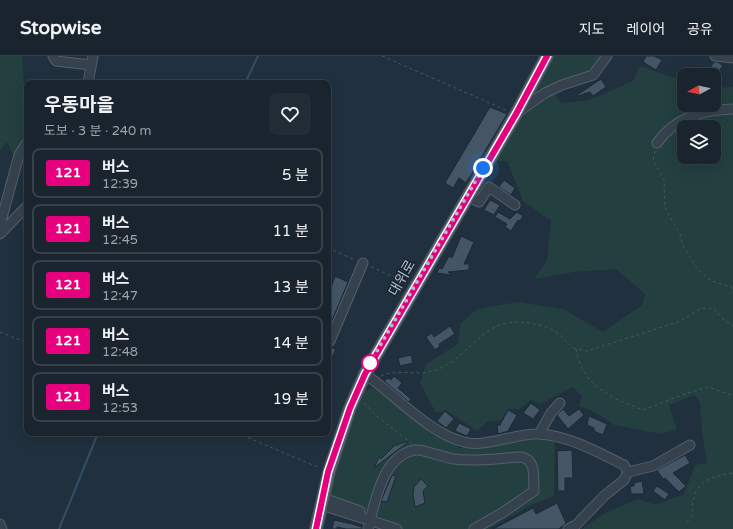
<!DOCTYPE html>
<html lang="ko">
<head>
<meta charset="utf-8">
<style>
  body { margin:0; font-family:"Varela Round","Noto Sans KR",sans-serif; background:#222c36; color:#f1f3f6; height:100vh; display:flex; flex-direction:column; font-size:15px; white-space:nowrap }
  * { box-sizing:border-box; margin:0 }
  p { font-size:13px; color:#9fa4aa }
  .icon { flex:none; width:22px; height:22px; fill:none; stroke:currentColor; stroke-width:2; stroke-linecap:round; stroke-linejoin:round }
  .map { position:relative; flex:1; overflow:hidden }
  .panel { position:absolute; left:24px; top:24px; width:307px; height:356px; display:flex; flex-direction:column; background:#19242e; border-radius:8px; box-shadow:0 4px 16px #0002,0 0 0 1px #37414a }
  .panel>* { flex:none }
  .badge { padding:0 8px; border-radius:3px; font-size:14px; line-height:26px }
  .needle { width:26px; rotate:262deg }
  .fabs { position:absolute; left:677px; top:12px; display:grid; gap:8px }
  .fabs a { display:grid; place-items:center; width:44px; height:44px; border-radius:8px; background:#19242e; box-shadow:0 4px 16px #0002,0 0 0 1px #37414a; font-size:20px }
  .you { position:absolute; width:20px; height:20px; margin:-10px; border:3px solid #fff; border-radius:50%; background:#1a73e8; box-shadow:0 0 0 6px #1a73e833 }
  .map>.badge { position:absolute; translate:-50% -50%; box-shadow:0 0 0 2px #fff }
  .round { display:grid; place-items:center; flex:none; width:42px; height:42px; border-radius:8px; background:#222c36 }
  .summary { display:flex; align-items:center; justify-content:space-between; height:68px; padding:0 20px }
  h1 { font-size:19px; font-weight:700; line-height:30px }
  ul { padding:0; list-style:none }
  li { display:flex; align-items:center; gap:12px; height:50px; margin:0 8px 6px; padding:0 12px; border:2px solid #37414a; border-radius:8px }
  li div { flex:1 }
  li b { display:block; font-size:15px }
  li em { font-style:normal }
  li .badge { min-width:44px; font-weight:700; text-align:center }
  header { display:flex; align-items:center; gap:24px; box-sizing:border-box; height:56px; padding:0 20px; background:#19242e; border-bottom:1px solid #37414a }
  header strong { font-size:19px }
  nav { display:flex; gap:22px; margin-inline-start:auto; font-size:14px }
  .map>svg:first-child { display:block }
  .green { fill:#233f3f; fill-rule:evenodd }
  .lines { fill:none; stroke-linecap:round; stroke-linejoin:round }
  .stream { stroke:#334e67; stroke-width:2 }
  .building { fill:#445665; stroke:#1c2935 }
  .minor-casing { stroke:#53606c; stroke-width:11 }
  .major-casing { stroke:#3e4b57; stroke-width:14 }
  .path { stroke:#415b5c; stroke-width:1; stroke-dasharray:3 3; stroke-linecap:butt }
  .minor { stroke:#35424e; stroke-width:9 }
  .major { stroke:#53616e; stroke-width:12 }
  .line-casing { stroke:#fff; stroke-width:9 }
  .line { stroke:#e6007e; stroke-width:6 }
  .walk { stroke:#b1bdca; stroke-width:4; stroke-dasharray:0 7.2 }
  .stop-dot { fill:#fff; stroke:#e6007e; stroke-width:2 }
  .labels { text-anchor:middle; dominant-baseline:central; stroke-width:3.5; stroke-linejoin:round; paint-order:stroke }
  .street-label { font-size:14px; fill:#b1bdca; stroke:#1a2733 }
</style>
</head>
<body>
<header>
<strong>Stopwise</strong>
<nav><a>지도</a><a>레이어</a><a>공유</a></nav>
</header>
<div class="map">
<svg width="733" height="473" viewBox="0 0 733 473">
  <rect width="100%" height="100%" fill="#21303e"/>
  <!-- green -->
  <path class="green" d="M0,0H22L27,70L14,101L7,86L0,95Z
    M553,0H602L591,14L526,46Z
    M640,10L684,25V49H714V32L733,31V473H582L603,458L638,443L656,449L684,438L695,409L707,407L702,375L700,346L694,339L669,349L677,373L661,378L614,369L597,357L579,350L582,340L573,331L540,348L531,344L519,353H508L501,364L487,366L477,375L446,354L436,357L420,327L426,308L458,288L460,268L477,253L518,246L563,253L603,276L642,249L645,238L616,213L574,216L534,223L547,205L551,165L523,145L507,105H494L519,62L554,38L562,47L590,44L633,25ZM684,71H714V101H684Z
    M375,331L459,392L537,383L555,386L554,440L531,449L489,473H385L325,455L352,366L365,334Z"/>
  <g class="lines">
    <!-- stream -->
    <path class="stream" d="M245,27L258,0
      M59,473L98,377"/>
  </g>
  <!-- building -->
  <path class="building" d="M646,0H654L662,4L656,14L643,6Z
    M714,6H718L723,10L716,18L710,12Z
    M703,10L704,19H689V11Z
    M601,23L606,31L593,40L590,36L578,40L577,39Z
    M490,51L507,58L466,127L459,122L453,132L445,127Z
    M504,124L515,132L511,139L499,131Z
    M490,144L500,149L494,159L484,154Z
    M498,156L510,163L517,156L523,160L520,165L518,164L511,175L505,171L507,168L495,161Z
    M461,180L474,186L464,208H469V214L448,216L452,219L437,217L439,212L442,213L449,200L452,202Z
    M335,220L348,226L328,274V240Z
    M450,270L455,278L439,288L440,290L435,294L426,281L432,277L434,281Z
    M328,291L336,293L328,310Z
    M411,299L413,307L400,310L398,302Z
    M394,320L402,327L398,332L411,343L409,346L384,325L388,322L391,324Z
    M531,347L540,354L533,363L523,357Z
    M563,353L569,360L579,353L584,359L568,373L557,359Z
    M508,354L517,359L508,375L498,378L497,369H500Z
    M445,355L454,363L446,372L437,365Z
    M589,360L607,368L603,379L594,375V372L587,369Z
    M459,367L471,373L467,380L455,375Z
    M408,385V386L374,412L379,401L381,403L394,390Z
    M572,394L573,422H565V435H558L557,395Z
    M685,399L690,407L673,417L686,430L679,436L665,422L663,423L657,414Z
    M392,419L396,420L387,446L381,445Z
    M421,423L428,430L423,435L425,447L415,451L413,438L414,431Z
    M642,425L644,438H631L630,430H634V427Z
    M657,430L669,438L665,444L653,435Z
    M557,447L566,467L559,473H493L533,452L536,458Z
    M334,464L352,468L362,471V473H346L337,471V473H332Z"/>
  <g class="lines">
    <!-- minor casing -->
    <g class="minor-casing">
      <path id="minor" d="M53,0L56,5L91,9
        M715,0L733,2
        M88,27L93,0
        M518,56L545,37L562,29L593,19L607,0
        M657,87C675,61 703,54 733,53
        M467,140L479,146L489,131L515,149
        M0,169L19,99L27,86
        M0,178L27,150
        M328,284L330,285L363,207
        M365,318C394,338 430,378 464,386C485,392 516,377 539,378C570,380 597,396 624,409L628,416
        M539,378L551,357L560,347
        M323,442L360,455L359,461
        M321,449L397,473
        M0,468L2,473
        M368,473C375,446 382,400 415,394C425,393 444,402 454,403C476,406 499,402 521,401C537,404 533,421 534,435L505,455L474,473
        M568,473L576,469L604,440L624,424L628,416L653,410L690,389"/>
    </g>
    <!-- major casing -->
    <g class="major-casing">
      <path id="major" d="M316,473L329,416L350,352L365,318L516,58L547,0"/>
    </g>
    <!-- path -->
    <path class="path" d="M382,0L508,55
      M655,95L653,105L664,123L665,152L680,178L682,188L698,214L712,225L731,231L733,237
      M328,192L355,204
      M371,211L406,226
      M0,276L27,287
      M576,293C582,330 611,342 643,354L685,338L708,331L731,339L733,341
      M381,320C397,312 419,321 436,314C480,297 480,253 543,270C552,272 562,280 568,287C569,287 572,291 572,291C576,294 583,294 587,295L681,265L700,253L713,252L724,264L733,270
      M364,347L378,361L411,387
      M237,377L320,412
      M687,466L692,460C692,428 703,422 733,417"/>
    <!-- minor -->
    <use href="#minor" class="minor"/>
    <!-- major -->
    <use href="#major" class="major"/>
  </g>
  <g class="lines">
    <!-- line casing -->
    <g class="line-casing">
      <path id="line" d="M316,473L328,416L350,352L365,318L516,58L547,0"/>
    </g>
    <!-- line -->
    <use href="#line" class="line"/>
    <!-- walk -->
    <path class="walk" d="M370,307L483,112"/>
  </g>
  <!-- markers -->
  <circle class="stop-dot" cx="370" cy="307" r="8"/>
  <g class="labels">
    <!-- street labels -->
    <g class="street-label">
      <text transform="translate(402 222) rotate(-60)">대위로</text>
    </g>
  </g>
</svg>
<div class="fabs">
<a><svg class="needle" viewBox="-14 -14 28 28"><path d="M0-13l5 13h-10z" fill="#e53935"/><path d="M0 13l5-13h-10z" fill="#9fa4aa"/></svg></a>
<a><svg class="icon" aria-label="layers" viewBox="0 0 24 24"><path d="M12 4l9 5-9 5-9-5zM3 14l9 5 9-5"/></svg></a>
</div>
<div class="you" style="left:483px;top:112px"></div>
<section class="panel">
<div class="summary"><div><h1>우동마을</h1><p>도보 · 3 분 · 240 m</p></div><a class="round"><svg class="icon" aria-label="heart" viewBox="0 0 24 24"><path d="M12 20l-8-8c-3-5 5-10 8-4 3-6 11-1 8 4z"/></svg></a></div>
<ul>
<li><span class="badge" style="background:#e6007e;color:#fff">121</span><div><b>버스</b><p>12:39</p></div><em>5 분</em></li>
<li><span class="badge" style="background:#e6007e;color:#fff">121</span><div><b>버스</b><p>12:45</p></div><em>11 분</em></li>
<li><span class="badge" style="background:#e6007e;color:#fff">121</span><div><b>버스</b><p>12:47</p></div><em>13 분</em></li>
<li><span class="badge" style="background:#e6007e;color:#fff">121</span><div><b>버스</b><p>12:48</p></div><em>14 분</em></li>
<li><span class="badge" style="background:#e6007e;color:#fff">121</span><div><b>버스</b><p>12:53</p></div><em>19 분</em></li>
</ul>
</section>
</div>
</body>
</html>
